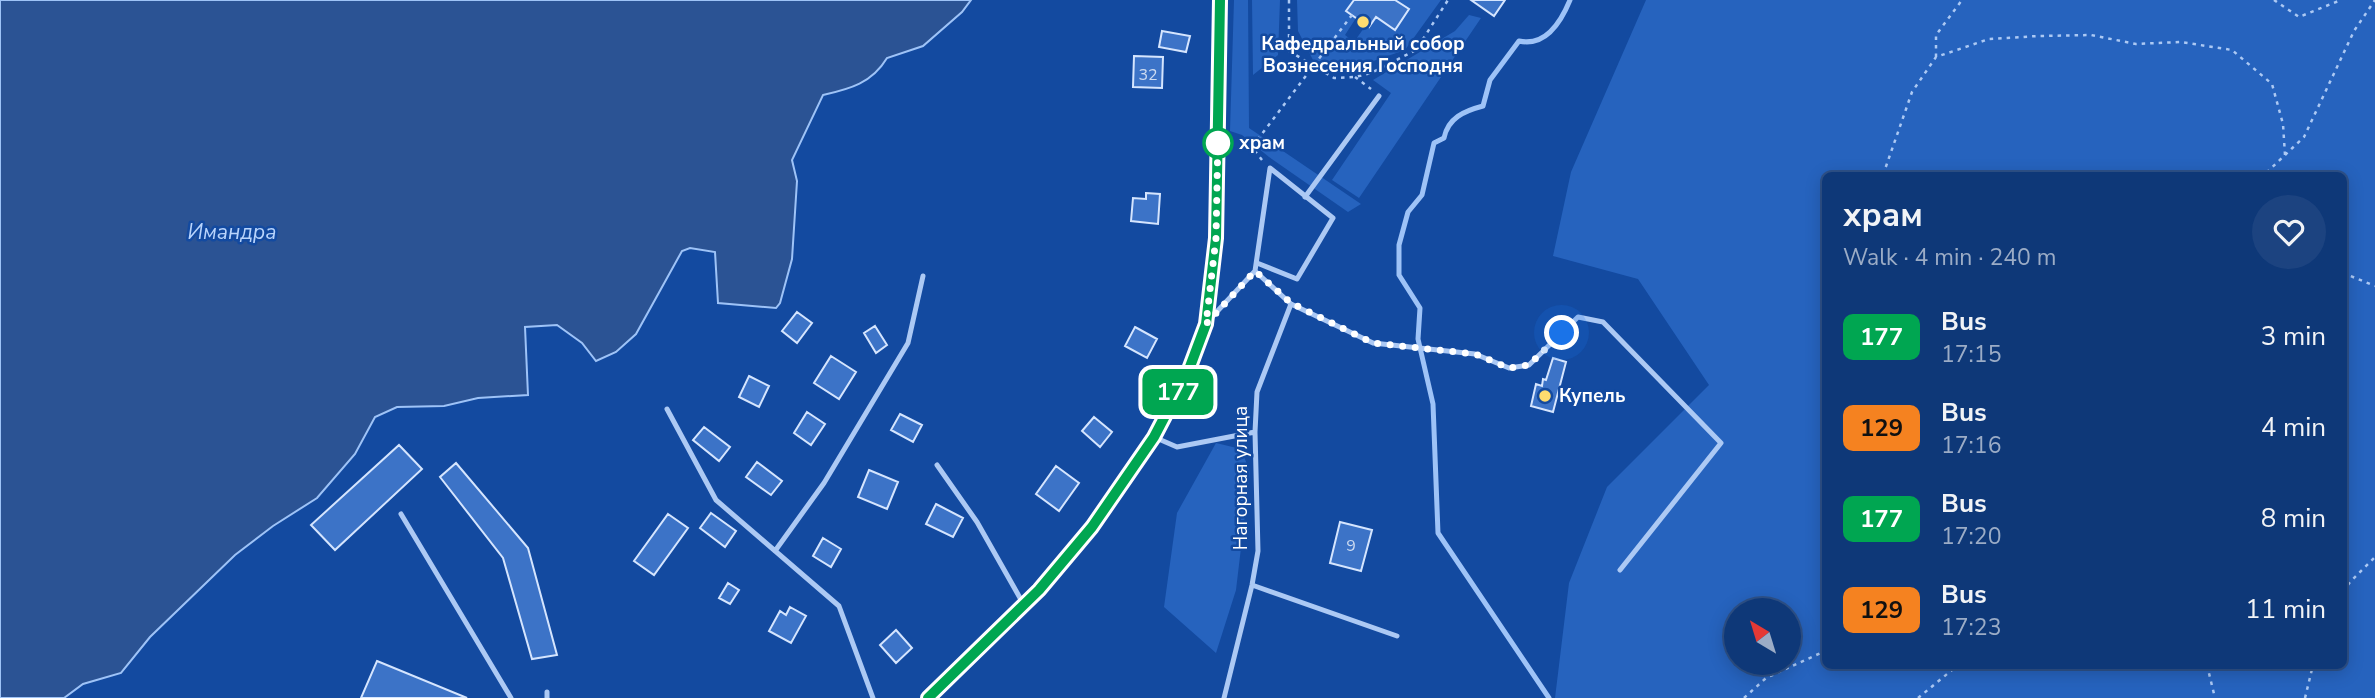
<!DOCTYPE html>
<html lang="en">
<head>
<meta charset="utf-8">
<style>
  body { margin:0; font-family:"Nunito Sans",sans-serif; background:#1c4380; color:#f1f3f6; height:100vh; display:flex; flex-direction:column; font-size:26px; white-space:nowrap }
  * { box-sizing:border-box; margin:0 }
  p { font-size:23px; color:#9bacc6 }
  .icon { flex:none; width:38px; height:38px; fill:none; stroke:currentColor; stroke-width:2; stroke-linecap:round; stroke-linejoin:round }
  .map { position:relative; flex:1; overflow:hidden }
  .panel { position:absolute; left:1822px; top:172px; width:525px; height:497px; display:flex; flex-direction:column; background:#0e3878; border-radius:10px; box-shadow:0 4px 18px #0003,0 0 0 2px #2e528a }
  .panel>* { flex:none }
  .badge { padding:0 14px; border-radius:10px; font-size:24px; line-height:46px }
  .needle { width:46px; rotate:322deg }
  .buttons { position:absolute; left:1724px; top:598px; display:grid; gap:14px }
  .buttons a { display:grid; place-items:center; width:77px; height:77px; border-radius:50%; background:#0e3878; box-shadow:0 4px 18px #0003,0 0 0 2px #2e528a; font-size:35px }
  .you { position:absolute; width:35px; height:35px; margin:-18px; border:5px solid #fff; border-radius:50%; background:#1a73e8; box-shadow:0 0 0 10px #1a73e833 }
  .map>.badge { position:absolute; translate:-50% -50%; box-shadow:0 0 0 4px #fff }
  .round { display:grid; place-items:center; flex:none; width:74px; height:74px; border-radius:37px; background:#1c4380 }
  .headline { display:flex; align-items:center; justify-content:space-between; height:119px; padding:0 21px }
  h1 { font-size:33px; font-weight:700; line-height:52px }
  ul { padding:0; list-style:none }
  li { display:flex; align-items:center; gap:21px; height:91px; padding:0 21px }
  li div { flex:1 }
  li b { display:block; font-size:26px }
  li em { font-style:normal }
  li .badge { min-width:77px; font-weight:700; text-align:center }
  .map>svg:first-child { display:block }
  .green { fill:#2663be; fill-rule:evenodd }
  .water { fill:#2b5394; stroke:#9ec3f7; stroke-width:2 }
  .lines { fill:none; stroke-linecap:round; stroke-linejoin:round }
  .stream { stroke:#9ec3f7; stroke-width:5 }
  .building { fill:#3c73c7; stroke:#d5e5fe; stroke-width:2 }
  .path { stroke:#acc9f4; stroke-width:2.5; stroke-dasharray:3.5 5; stroke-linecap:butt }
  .service { stroke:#acc9f4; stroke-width:5 }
  .tertiary { stroke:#acc9f4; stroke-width:12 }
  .line-casing { stroke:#fff; stroke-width:16 }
  .line { stroke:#00a651; stroke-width:10 }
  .walk { stroke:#fff; stroke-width:7; stroke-dasharray:0 12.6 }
  .poi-dot { fill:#ffdc6f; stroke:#134aa0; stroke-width:2.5 }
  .stop-dot { fill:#fff; stroke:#00a651; stroke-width:3.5 }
  .labels { text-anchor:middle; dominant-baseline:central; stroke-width:5; stroke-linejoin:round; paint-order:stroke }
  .number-label { font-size:16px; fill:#cedcf1 }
  .poi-label { font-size:19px; font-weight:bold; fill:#fff; stroke:#134aa0 }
  .stop-label { font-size:19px; font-weight:bold; fill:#fff; stroke:#134aa0; text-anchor:start }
  .street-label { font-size:19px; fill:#fff; stroke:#134aa0 }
  .water-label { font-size:21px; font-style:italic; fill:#b9d4fb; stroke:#134aa0 }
</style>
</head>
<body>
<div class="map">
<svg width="2375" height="698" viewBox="0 0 2375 698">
  <rect width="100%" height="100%" fill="#134aa0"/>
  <!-- green -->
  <path class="green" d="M1234,0H1248L1249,128L1361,204L1348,212L1269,157L1242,135L1230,131Z
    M1252,0H1280L1278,55L1253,75Z
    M1297,0H1354L1346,11L1356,18L1345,35L1354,42L1366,25L1369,27L1376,17L1395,0H1441L1405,50L1353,68L1313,60L1298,31Z
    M1646,0H2375V698H1555L1569,583L1607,487L1709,385L1638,279L1553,256L1571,172ZM1825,175H2343V665H1825ZM1736,611H1788V663H1736Z
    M1469,15L1481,18L1359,198L1332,180L1391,93L1373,80L1455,31Z
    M1216,443L1241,449L1250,472L1236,590L1216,653L1164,607L1177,513Z"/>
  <!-- water -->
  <path class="water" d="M0,0H971L962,12L923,46L887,58C872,83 850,89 823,95L792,160L797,181L792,259L780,303L776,308L718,303L715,252L690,248L682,251L636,334L616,352L596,361L582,343L557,325L525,327L528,395L478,398L444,406L397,407L375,417L355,454L317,498L273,526L235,555L150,637L121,673L83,684L64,698H0Z"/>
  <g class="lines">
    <!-- stream -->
    <path class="stream" d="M1549,698L1438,533L1433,404L1418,339L1420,308L1399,275V245L1408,212L1422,195L1434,143L1444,138C1448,118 1464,111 1483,106L1490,80L1519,41C1546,47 1561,22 1570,0"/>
  </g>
  <!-- building -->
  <path class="building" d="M1354,0H1395L1409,9L1395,30L1376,17L1369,27L1346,11Z
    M1471,0H1505L1494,16Z
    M1162,31L1190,36L1186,52L1159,47Z
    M1134,56L1163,57L1162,88L1133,87Z
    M1146,193L1160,194L1158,224L1131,221L1133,198L1146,199Z
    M797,312L812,323L797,343L782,331Z
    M875,326L887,345L876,353L864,333Z
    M1135,327L1157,339L1147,358L1125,346Z
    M831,356L856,372L839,399L814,383Z
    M1553,358L1566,362L1553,412L1531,406L1536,384L1542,386L1543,379L1546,380Z
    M749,376L769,386L759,407L739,397Z
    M807,412L825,424L811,445L794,433Z
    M900,414L922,425L913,442L891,430Z
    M1094,417L1112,432L1100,447L1082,431Z
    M704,427L730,447L719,461L693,440Z
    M399,445L422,469L335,550L311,525Z
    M757,462L782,481L771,495L746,477Z
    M456,463L528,548L557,655L532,659L503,558L440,477Z
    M1056,466L1079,483L1059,511L1036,494Z
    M869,470L898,482L887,509L858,497Z
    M936,504L963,518L953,537L926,524Z
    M711,513L736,531L725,547L700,528Z
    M668,514L688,528L654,575L634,561Z
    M1340,522L1372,530L1361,571L1330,563Z
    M823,538L841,549L831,567L813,556Z
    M728,583L739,590L730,604L719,598Z
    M790,607L806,616L791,643L769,631L780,611L786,615Z
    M896,630L912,648L896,663L880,645Z
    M377,661L467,698H361Z"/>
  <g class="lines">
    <!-- path -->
    <path class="path" d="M1289,0V51L1334,78L1355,77L1371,73L1416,50L1448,0
      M2274,0L2299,17L2341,0
      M1936,57V35L1962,0
      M1355,77L1371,89
      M2285,155L2304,137L2354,31L2375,0
      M1262,160L1252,147L1352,15
      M1883,175L1912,92L1936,57L1989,39L2038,36L2091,35L2136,44L2181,42L2232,50L2272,84L2283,124L2285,155L2264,175
      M2343,273L2375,286
      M2343,592L2350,582L2375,557
      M2207,665L2215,698
      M1744,698L1766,678L1825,651
      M1918,698L1958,665
      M2305,698L2313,665"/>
    <!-- service -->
    <path class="service" d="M1305,197L1379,96
      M1255,271L1291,304L1373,343L1475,354L1509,368L1529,365L1578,317L1603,322L1721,443L1620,570
      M1210,319L1255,271L1270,168L1333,218L1297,279L1257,263
      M667,409L716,500L839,606L873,698
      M1154,437L1177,447L1255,432
      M937,465L977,522L1024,605
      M401,514L511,698
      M775,551L824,483L908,343L923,276
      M1252,585L1397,636
      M547,692V698
      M1224,698L1252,585L1258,551L1255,432L1257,392L1291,304"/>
    <!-- tertiary -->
    <path class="tertiary" d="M927,698L1039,590L1092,527L1154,437L1188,372L1206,324L1216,238L1219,0"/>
  </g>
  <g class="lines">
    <!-- line casing -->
    <g class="line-casing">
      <path id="line" d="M928,698L1039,590L1092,527L1154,437L1188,372L1206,324L1216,238L1220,0"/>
    </g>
    <!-- line -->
    <use href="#line" class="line"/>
    <!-- walk -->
    <path class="walk" d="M1218,143V134L1216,238L1206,324L1255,271L1291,303L1373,343L1475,354L1509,368L1529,365L1562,333"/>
  </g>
  <!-- markers -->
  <g class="poi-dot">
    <circle cx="1363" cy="22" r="7"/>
    <circle cx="1545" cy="396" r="7"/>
  </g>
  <circle class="stop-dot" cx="1218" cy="143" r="14"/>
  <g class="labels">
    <!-- number labels -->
    <g class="number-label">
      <text x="1148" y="75">32</text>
      <text x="1351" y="546">9</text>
    </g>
    <!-- poi labels -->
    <g class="poi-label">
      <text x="1363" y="44">Кафедральный собор<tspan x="1363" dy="22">Вознесения Господня</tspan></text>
      <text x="1559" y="396" text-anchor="start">Купель</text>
    </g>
    <!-- stop labels -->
    <g class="stop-label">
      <text x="1239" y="143">храм</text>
    </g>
    <!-- street labels -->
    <g class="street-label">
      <text transform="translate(1241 478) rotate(-90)">Нагорная улица</text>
    </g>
    <!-- water labels -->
    <g class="water-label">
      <text x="232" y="232">Имандра</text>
    </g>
  </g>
</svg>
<div class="buttons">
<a><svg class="needle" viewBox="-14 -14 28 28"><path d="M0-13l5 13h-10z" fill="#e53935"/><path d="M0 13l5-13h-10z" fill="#9bacc6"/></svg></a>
</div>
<div class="you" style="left:1562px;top:333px"></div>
<b class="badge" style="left:1178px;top:392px;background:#00a651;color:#fff">177</b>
<section class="panel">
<div class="headline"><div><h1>храм</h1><p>Walk · 4 min · 240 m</p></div><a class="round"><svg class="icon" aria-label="heart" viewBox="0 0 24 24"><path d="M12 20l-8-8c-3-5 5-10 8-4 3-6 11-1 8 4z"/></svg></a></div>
<ul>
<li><span class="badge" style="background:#00a651;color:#fff">177</span><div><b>Bus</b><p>17:15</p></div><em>3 min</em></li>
<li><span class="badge" style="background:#f58220;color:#111">129</span><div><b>Bus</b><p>17:16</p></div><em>4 min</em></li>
<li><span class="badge" style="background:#00a651;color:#fff">177</span><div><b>Bus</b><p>17:20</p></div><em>8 min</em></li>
<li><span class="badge" style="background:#f58220;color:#111">129</span><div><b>Bus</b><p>17:23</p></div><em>11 min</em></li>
</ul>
</section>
</div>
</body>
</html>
